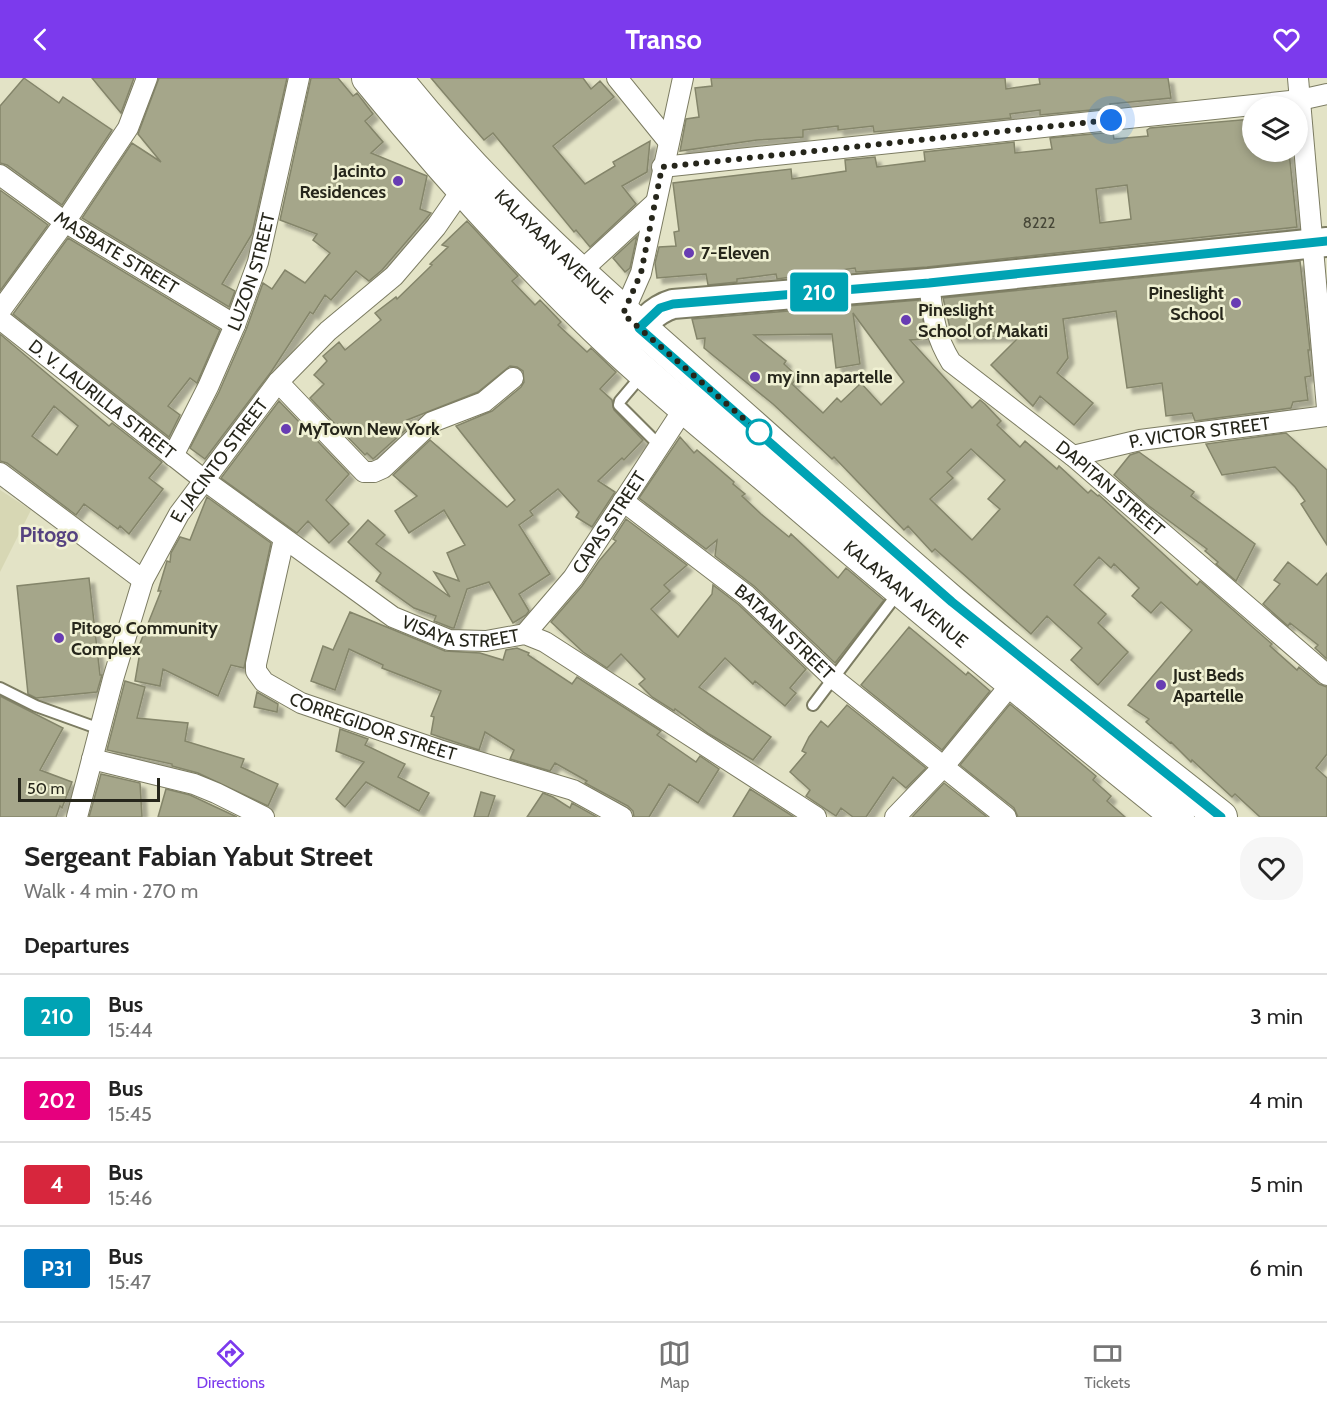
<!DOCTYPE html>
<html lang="en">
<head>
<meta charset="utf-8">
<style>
  body { margin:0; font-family:Cabin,sans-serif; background:#f6f6f6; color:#222; height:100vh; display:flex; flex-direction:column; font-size:22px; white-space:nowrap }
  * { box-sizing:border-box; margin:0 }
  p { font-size:20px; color:#767676 }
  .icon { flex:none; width:33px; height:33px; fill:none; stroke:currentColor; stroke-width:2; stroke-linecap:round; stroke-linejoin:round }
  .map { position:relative; height:739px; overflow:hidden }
  .side { display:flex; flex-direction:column; background:#fff; flex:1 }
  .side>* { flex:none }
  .badge { padding:0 12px; border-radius:4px; font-size:21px; line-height:39px }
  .buttons { position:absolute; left:1242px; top:18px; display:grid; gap:12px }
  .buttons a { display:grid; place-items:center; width:66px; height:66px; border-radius:50%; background:#fff; box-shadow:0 3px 9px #0003; font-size:30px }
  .scale { position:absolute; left:18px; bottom:15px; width:142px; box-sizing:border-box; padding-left:6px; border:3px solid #26261b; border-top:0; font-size:16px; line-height:21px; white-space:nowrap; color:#26261b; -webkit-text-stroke:4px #f0f1d3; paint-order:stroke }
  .you { position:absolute; width:30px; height:30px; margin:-15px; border:4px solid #fff; border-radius:50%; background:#1a73e8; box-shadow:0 0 0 9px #1a73e833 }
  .map>.badge { position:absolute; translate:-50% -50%; box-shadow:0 0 0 3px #fff }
  h2 { padding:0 24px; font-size:22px; line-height:54px }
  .round { display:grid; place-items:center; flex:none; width:63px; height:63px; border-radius:24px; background:#f6f6f6 }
  .summary { display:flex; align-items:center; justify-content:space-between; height:102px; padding:0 24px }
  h1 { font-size:28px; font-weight:700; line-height:45px }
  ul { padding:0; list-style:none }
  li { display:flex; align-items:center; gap:18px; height:84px; padding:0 24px; border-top:2px solid #e0e0e0 }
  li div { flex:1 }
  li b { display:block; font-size:22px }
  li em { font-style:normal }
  li .badge { min-width:66px; font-weight:700; text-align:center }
  header { display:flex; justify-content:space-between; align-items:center; height:78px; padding:0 24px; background:#7c3aed; color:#fff; font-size:27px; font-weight:700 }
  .tab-bar { display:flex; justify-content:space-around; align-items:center; height:84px; border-top:2px solid #e0e0e0; background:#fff; font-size:16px; color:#767676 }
  .tab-bar a { display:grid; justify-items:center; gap:3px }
  .tab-bar .active { color:#7c3aed }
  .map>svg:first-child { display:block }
  .built { fill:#d7d7b4 }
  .building { fill:#a5a68a; stroke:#84856a; stroke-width:1.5; fill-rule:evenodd; filter:url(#shadow) }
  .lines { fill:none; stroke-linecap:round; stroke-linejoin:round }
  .lane-casing { stroke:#7c7c62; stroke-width:14 }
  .street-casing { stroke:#7c7c62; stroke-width:22 }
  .secondary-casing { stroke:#7c7c62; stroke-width:32 }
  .primary-casing { stroke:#7c7c62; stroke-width:34 }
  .lane { stroke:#fff; stroke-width:10 }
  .street { stroke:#fff; stroke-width:20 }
  .secondary { stroke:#fff; stroke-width:28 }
  .primary { stroke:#fff; stroke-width:32 }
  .line-casing { stroke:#fff; stroke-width:14 }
  .line { stroke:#00a3b4; stroke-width:9 }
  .walk { stroke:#26261b; stroke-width:6; stroke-dasharray:0 10.8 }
  .poi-dot { fill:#683cb3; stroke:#f0f1d3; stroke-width:2 }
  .stop-dot { fill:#fff; stroke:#00a3b4; stroke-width:3 }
  .labels { text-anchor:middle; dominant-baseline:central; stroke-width:5; stroke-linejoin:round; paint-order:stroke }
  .number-label { font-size:15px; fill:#464637 }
  .poi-label { font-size:18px; font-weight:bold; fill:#26261b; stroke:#f0f1d3; text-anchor:start }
  .street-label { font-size:18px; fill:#26261b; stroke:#f0f1d3 }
  .quarter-label { font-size:21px; font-weight:bold; fill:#554280; stroke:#f0f1d3 }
</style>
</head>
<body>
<header><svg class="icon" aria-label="back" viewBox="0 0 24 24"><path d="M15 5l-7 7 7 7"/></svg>Transo<svg class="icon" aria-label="heart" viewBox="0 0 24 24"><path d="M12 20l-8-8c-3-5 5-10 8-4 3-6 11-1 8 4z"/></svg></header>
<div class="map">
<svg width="1327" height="739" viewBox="0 0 1327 739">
  <defs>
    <filter id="shadow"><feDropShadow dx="5.5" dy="5.5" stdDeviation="1.5" flood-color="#0004"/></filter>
  </defs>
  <rect width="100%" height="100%" fill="#e3e3c6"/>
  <!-- built -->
  <path class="built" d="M0,412L31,432L0,494Z"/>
  <!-- building -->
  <path class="building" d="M24,0L59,25L63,19L112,52L62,127L7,87L0,85V28Z
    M92,0H134L121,35Z
    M159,0H287L252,156L222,206L235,213L229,229L82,140L132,65L161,84L138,56Z
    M311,0H338L353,18L357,15L373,36L365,43L383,64L371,75L427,98L420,131L431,135L382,192L369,203L356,193L331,222L325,217L313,236L310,234L271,294L205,381L190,370L219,314L246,252L263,205L272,211L285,192L305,205L330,175L313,162L317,156L280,142Z
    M431,0H583L591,11L600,3L614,19L553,68L585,106L615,88L613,84L650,63L647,94L622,108L636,126L590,169L576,152L574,154L493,55L484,62Z
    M711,0H1005L1006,11L1040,6L1039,0H1168L1171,20L1110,26L1111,30L1040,37V32L1010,36L1011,40L874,54L873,48L838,52V48L803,52V59L757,62L680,73L686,41L699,39L695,10L712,8Z
    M1252,41V74H1289L1297,149L927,189L856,194L855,190L777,201L776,196L737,201V204L708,207L706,196L657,200L655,185L659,169L676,168L674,154L679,153L673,105L791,91L792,101L846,93L845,82L875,79L877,89L925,83L924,74L1014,64L1015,75L1052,71L1050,60L1113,54L1114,61L1148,58L1147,52L1150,50ZM1127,107L1131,141L1100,145L1096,111Z
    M0,112L48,147L0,213Z
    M467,143L518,198L512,203L535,227L540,222L561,244L558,247L587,274L591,270L616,294L600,311L612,322L614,332L643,362L624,382L622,380L598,403L615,414L592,449L576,439L579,434L558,411L530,433L533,437L519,447L550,496L519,516L529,533L526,537L513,545L489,504L467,511L454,550H452L434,543L436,538L414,530L376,503L381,495L348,464L368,442L385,457L376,466L450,519L434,494L459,503L447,475L465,467L444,432L409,455L395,433L417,418L393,397L430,362L507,429L515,422L456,348L492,333L521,309L524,304L523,293L517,289L510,288L478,314L407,342L412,346L373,381L367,375L365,377L310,320L324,306L314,297L327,283L323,278L339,264L345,272L381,242L375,235L396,219L397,221L432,187L430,186L448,169L442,167Z
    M637,158L630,190L625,194L613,180Z
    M68,160L220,252L197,305L190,300L168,328L180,337L169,359L13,236Z
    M1300,183L1310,272H1308L1311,298L1305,299L1308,322L1293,324L1291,330L1195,343L1192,335L1166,338L1162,305L1127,310L1116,233L1063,241L1068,280L1057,295L1093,325L1074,347L1040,318L1033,328L991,287L1020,258L952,259L943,220Z
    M919,222L927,261L910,262L972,330L980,322L985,326L1001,343L997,347L1020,369L1025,363L1057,391L1059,388L1088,415L1091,412L1098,418L1099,417L1197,507L1200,503L1272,566L1270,568L1297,592L1299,589L1319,606L1327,609V676L1316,690L1327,700V739H1260L1235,716L1232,719L1192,682L1191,684L1171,664L1170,665L1146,644L1149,641L1128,627L1192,552L1161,524L1151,535L1132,518L1139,510L1114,486L1111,490L1099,479L1074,507L1106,536L1098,545L1128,574L1098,607L1071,582L1082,570L1047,538L1031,556L935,471L932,474L908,448L904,452L834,379L832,381L773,326L704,270L705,260L697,261L692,241ZM853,235L904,304L881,327L861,305L841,324L837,320L823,335L792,306L798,299L784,286L786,283L754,257L832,256L836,290L860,286ZM971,371L1005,402L988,421L1000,431L972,462L930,421L953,400L947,394Z
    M0,256L109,348L112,345L162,384L149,400L163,411L129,456L120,448L118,451L84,426L76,437L7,385L0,383ZM54,328L78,348L57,377L32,358Z
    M279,323L349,396L326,422L349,446L329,465L308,443L297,455L221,400Z
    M1286,355L1327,392V467L1301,426L1305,423L1295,409L1275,389L1222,397L1206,366Z
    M680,359L694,375L697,372L734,404L733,406L745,416L742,418L761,436L789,459L791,456L838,500L846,490L884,522L835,585L754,508L715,478L717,462L706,471L639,420Z
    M1139,374L1194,414L1191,418L1255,466L1236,503L1216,486L1218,484L1205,473L1207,471L1149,428L1114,397L1130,377Z
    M207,419L271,465L244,590L231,587L218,618L163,591L160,608L135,603L140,574L137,573L161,513H158L167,483L170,484L171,475L180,459L190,462Z
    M626,441L687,487L664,507L670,513L651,531L678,559L712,516L713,507L738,526L806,591L790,610L796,615L785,628L755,603L753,606L725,580L699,609L771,659L753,682L709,656L675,631L674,633L652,619L639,606L645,601L621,576L607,590L583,574L551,544L582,508L599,483L616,463L613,461Z
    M1288,484L1317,507L1327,495V581L1315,570L1318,567L1290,545L1288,548L1263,526L1280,506L1274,502Z
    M89,500L100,597H102L97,614L36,620L28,616L17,508Z
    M350,534L445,573L480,575L503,582L506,572L517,570L529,575L528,577L572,606L577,599L661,653L657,657L696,684L700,678L719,691L698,725L669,706L649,739H634L633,733L628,728L585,705L587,703L555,685L550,693L510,681L514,672L485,654L479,672L431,656L434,639L431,638L441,613L382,590L383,587L349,571L335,612L311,603L323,568L333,572Z
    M909,549L966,597L968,594L990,613L942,672L861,607Z
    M125,603L145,609L137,640L188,645L185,663L244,681L241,689L278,706L268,728L198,695L172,688V686L107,672Z
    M257,614L278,626L277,634L254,629Z
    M0,618L63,650L40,692L72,704L62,730L60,728L56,739H0Z
    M1010,626L1096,698L1093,702L1111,718L1107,723L1125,739H1018L1014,730L960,687Z
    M847,627L926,690L906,710L893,699L866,739H853L841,730L836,738L806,718L810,712L790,694L806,675L802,673L809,659L821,643L828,649Z
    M340,651L368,661L365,667L405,686L398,699L429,715L419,733L366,704L345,729L336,721L364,684L336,673Z
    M101,696L140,705L142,739H89Z
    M944,705L987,739H912Z
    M166,711L190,717L237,739H158Z
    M750,711L794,739H733Z
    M481,714L495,718L488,739H474Z
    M543,715L553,719L570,730L572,725L597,739H527Z"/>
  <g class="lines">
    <!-- lane casing -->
    <g class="lane-casing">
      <path id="lane" d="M642,297L620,323L619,327L660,368
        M0,610L36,628L100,651
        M813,627L898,515"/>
    </g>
    <!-- street casing -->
    <g class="street-casing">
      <g id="street">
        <path d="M617,0L668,63"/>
        <path d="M1298,0L1327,330"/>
        <path d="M662,89L1300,22L1327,16"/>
        <path id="s1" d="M0,97L65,144L235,247"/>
        <path d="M579,195L656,124"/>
        <path id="s2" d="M929,205C933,237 934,256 951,284L1073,378L1327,597"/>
        <path d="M0,233L65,144L128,50L147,0"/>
        <path id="s3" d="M0,241L204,402L393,539L449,562L486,563L525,556L545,564L816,739"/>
        <path d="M618,242L623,236L641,195L683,0"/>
        <path d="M278,304L364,394H374L383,390L432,344L484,324L513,300"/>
        <path id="s4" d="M173,378L208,309L235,247L258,184L299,0"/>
        <path id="s5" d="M1073,378L1140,362L1327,338"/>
        <path d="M0,395L143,502"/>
        <path id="s6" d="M623,423L746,517L833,600L1006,739"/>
        <path id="s7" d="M284,461L256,586V593L264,604L301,625L439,672L573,712L622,739"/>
        <path id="s8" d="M525,556L573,500L685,329"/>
        <path d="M92,681L194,706L216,715L264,739"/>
        <path id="s9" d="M77,739L113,601L143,502L179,436L278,304L328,253L394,198L436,149L468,103"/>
        <path d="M895,739L944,688L1012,605"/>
      </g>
    </g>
    <!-- secondary casing -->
    <g class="secondary-casing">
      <path id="secondary" d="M626,267C639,250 652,232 673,226L929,205L1327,164"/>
    </g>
    <!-- primary casing -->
    <g class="primary-casing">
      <g id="primary">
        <path id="s10" d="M368,0C446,96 529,188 619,272C673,322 731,368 787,416C915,526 1046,633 1178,739"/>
        <path id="s11" d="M396,0C496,126 618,230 738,335C809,398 879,461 951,523C1039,597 1130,667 1221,739"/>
      </g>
    </g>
    <!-- lane -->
    <use href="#lane" class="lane"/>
    <!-- street -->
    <use href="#street" class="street"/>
    <!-- secondary -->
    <use href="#secondary" class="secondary"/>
    <!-- primary -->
    <use href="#primary" class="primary"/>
  </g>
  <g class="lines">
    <!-- line casing -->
    <g class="line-casing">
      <path id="line" d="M1221,739L952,524L639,250L660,230L673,226L929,205L1327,163"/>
    </g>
    <!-- line -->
    <use href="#line" class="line"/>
    <!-- walk -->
    <path class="walk" d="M759,354L623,236L641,195L662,89L1111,42"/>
  </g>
  <!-- markers -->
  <g class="poi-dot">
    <circle cx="398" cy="103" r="6"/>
    <circle cx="689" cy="175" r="6"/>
    <circle cx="1236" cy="225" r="6"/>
    <circle cx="906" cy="242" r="6"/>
    <circle cx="755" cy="299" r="6"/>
    <circle cx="286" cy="351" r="6"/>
    <circle cx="59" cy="560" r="6"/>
    <circle cx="1161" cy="607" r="6"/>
  </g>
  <circle class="stop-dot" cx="759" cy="354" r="12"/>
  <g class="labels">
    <!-- number labels -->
    <g class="number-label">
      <text x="1039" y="145">8222</text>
    </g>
    <!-- poi labels -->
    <g class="poi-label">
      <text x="386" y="93" text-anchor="end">Jacinto<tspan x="386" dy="21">Residences</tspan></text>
      <text x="701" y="175">7-Eleven</text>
      <text x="1224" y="215" text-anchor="end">Pineslight<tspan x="1224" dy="21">School</tspan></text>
      <text x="918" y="232">Pineslight<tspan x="918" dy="21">School of Makati</tspan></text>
      <text x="767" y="299">my inn apartelle</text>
      <text x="298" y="351">MyTown New York</text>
      <text x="71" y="550">Pitogo Community<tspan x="71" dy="21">Complex</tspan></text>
      <text x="1173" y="597">Just Beds<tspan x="1173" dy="21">Apartelle</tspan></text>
    </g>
    <!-- street labels -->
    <g class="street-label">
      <text stroke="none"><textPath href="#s11" startOffset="231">KALAYAAN AVENUE</textPath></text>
      <text stroke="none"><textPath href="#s1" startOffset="140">MASBATE STREET</textPath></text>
      <text stroke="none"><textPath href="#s4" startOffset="201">LUZON STREET</textPath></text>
      <text stroke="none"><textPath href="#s3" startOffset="130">D. V. LAURILLA STREET</textPath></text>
      <text stroke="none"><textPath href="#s5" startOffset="129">P. VICTOR STREET</textPath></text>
      <text stroke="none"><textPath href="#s9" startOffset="388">E. JACINTO STREET</textPath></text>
      <text stroke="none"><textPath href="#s2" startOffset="286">DAPITAN STREET</textPath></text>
      <text stroke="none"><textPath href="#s8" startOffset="140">CAPAS STREET</textPath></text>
      <text stroke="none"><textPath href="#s10" startOffset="747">KALAYAAN AVENUE</textPath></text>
      <text stroke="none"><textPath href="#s3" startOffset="564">VISAYA STREET</textPath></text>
      <text stroke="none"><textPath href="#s6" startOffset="208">BATAAN STREET</textPath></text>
      <text stroke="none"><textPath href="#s7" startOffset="267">CORREGIDOR STREET</textPath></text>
    </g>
    <!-- quarter labels -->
    <g class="quarter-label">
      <text x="49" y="456">Pitogo</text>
    </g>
  </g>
</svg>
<div class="buttons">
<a><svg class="icon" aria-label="layers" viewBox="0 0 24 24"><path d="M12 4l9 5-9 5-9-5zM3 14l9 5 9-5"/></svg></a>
</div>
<div class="scale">50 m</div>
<div class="you" style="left:1111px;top:42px"></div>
<b class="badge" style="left:819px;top:214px;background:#00a3b4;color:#fff">210</b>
</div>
<section class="side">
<div class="summary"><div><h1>Sergeant Fabian Yabut Street</h1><p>Walk · 4 min · 270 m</p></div><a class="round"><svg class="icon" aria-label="heart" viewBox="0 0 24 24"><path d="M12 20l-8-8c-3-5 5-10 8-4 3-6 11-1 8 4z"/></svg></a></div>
<h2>Departures</h2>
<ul>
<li><span class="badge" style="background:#00a3b4;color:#fff">210</span><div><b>Bus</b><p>15:44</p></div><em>3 min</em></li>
<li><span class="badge" style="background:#e6007e;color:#fff">202</span><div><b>Bus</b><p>15:45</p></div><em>4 min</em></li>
<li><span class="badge" style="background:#d7263d;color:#fff">4</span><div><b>Bus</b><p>15:46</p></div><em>5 min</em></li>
<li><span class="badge" style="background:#0072bc;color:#fff">P31</span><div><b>Bus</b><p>15:47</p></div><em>6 min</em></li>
</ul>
</section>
<nav class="tab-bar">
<a class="active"><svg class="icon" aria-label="directions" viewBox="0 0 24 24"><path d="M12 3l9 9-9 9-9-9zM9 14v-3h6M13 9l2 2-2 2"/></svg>Directions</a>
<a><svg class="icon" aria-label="map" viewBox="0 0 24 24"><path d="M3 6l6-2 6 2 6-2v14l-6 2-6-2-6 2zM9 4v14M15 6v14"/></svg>Map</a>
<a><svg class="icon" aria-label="tickets" viewBox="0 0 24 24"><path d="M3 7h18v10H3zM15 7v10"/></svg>Tickets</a>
</nav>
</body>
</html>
